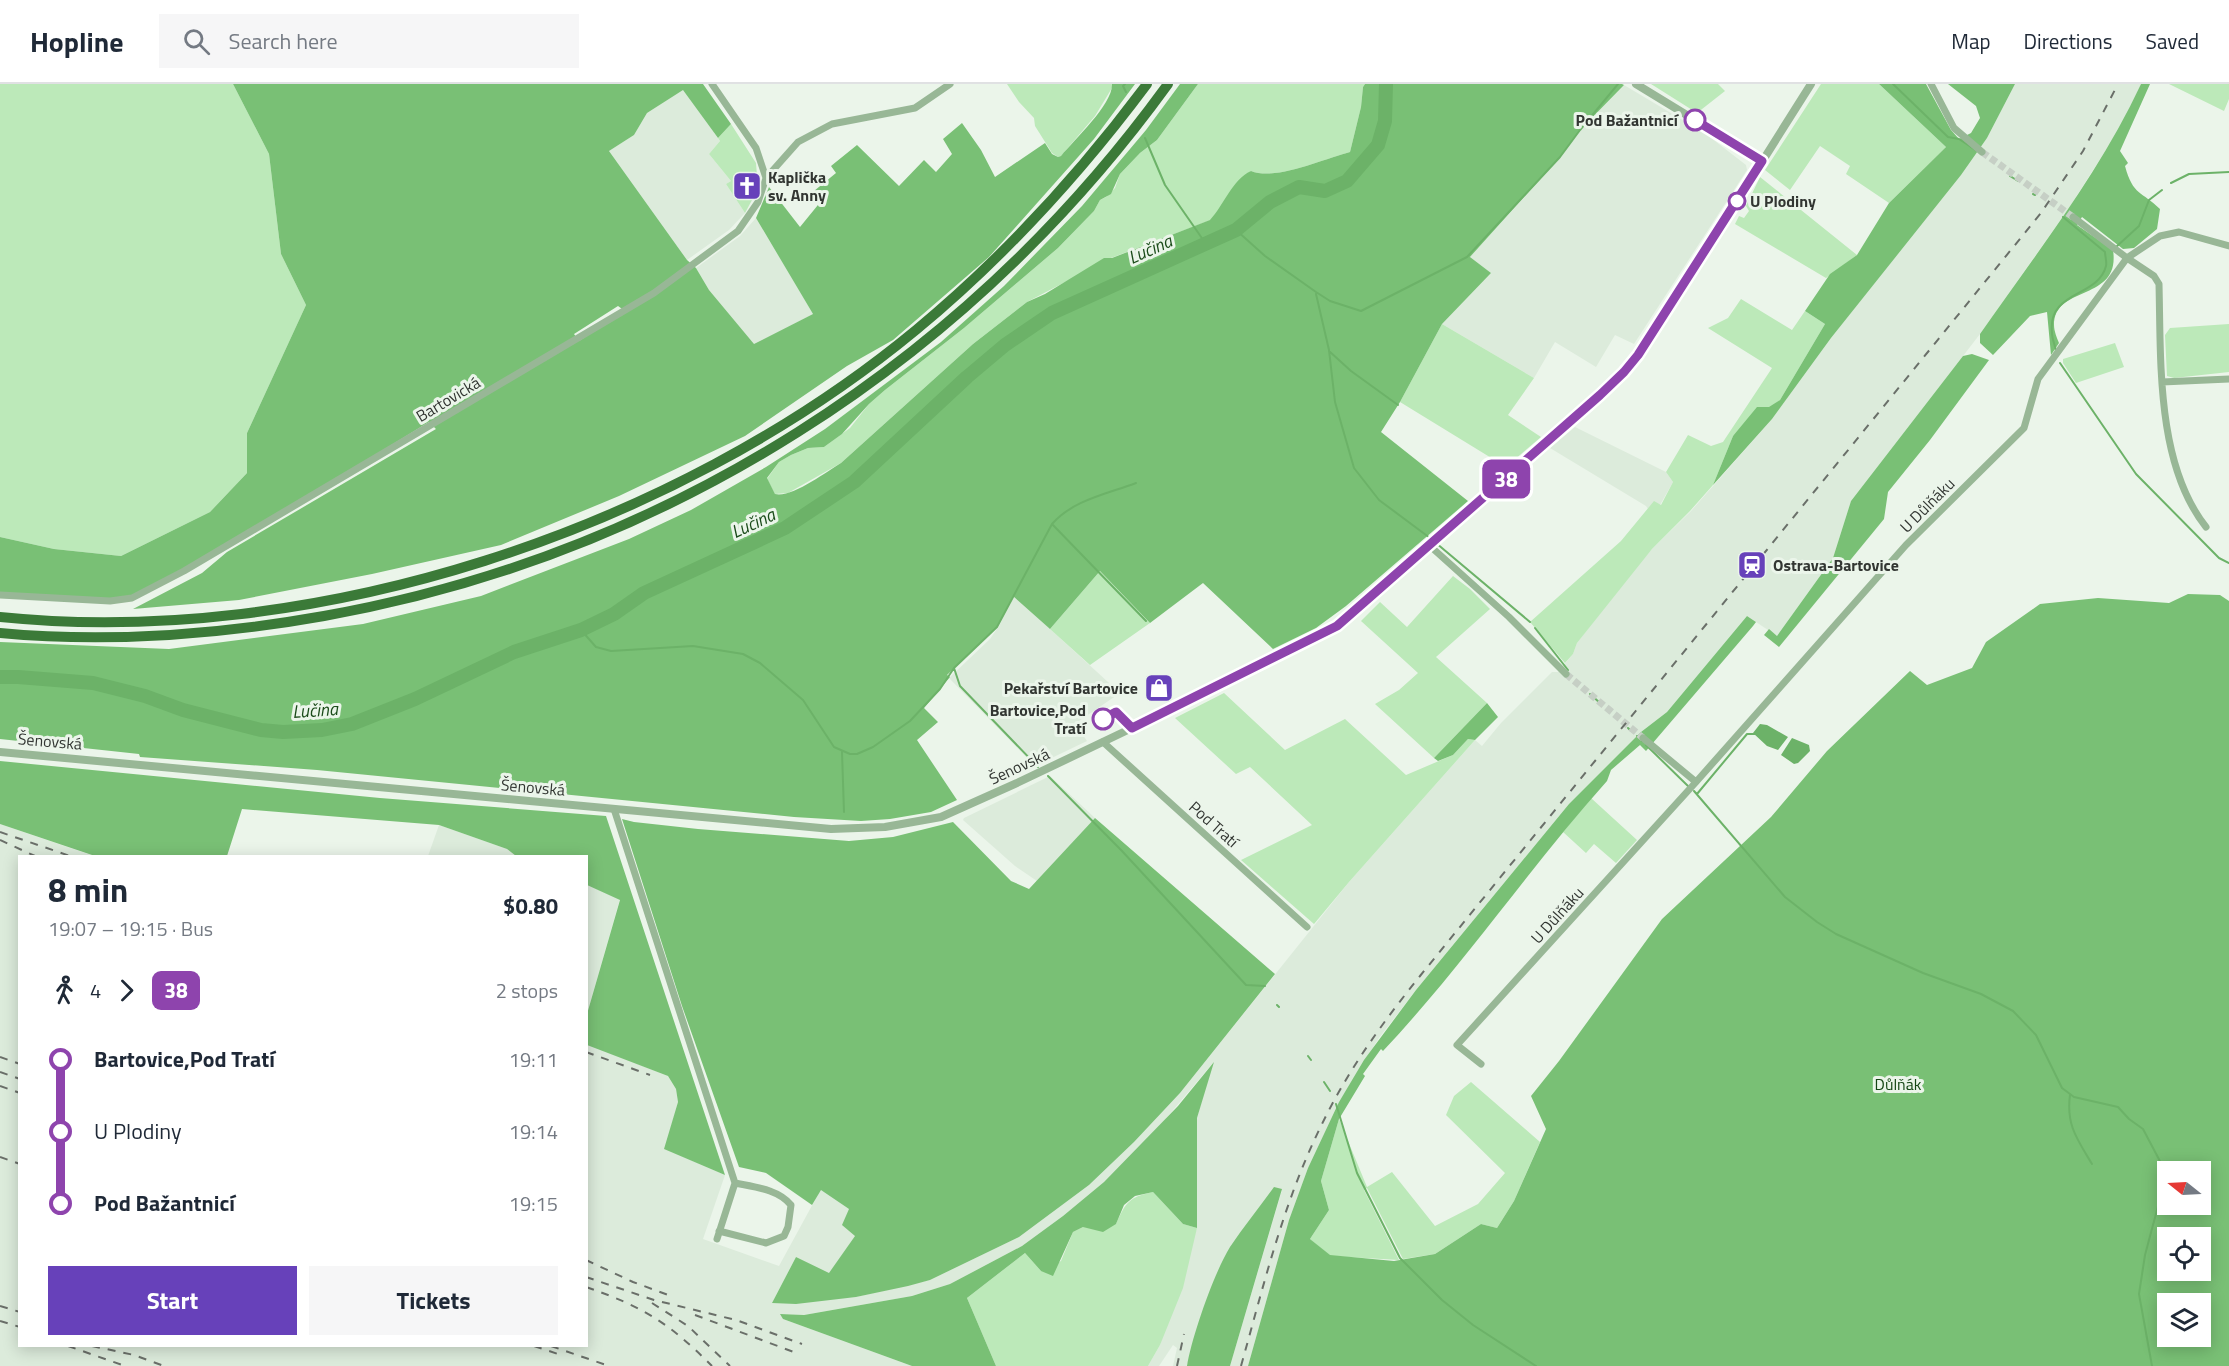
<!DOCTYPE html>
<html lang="en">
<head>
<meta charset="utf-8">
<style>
  body { margin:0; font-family:"Titillium Web",sans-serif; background:#f6f6f7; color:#1f2937; height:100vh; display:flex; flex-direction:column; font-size:22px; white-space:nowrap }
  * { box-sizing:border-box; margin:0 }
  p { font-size:20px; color:#747a83 }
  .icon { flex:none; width:33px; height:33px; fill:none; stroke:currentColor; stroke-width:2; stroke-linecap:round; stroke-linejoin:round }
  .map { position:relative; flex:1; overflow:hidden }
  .panel { position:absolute; left:18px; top:771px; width:570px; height:492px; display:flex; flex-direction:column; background:#fff; border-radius:0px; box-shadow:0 3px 15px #0003 }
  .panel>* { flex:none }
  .badge { padding:0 12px; border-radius:9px; font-size:21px; line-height:39px }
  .needle { width:39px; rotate:288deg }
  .tools { position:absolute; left:2157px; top:1077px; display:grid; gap:12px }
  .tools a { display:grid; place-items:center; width:54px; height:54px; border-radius:0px; background:#fff; box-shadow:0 3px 15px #0003; font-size:30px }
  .map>.badge { position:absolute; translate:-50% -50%; box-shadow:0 0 0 3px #fff }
  .legs { display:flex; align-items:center; gap:9px; height:66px; padding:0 30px; font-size:20px }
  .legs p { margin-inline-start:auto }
  .summary { display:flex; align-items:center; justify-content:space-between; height:102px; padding:0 30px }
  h1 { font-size:33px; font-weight:700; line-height:45px }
  .primary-button { display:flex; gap:12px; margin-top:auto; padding:12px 30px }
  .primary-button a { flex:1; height:69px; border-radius:0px; background:#6741ba; color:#fff; font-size:24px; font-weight:700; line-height:69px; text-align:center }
  .primary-button a+a { background:#f6f6f7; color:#1f2937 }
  ul { padding:0 30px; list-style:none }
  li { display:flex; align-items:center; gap:21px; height:72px; font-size:22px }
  li i { display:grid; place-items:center; width:9px; height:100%; margin:0 8px; background:currentColor }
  li i::after { content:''; width:15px; height:15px; margin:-8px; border:4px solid; border-radius:50%; background:#fff }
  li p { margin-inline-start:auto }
  li:first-child i { background:linear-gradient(#0000 50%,currentColor 0) }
  li:last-child i { background:linear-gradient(currentColor 50%,#0000 0) }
  header { display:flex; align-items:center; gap:36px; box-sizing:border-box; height:84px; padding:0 30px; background:#fff; border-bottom:2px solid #e0e1e3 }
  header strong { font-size:28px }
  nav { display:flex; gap:33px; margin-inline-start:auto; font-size:21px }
  .search { width:420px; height:54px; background:#f6f6f7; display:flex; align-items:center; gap:15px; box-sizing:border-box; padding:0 21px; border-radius:0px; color:#747a83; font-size:22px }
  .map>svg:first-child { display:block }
  .built { fill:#dcebdb }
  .green { fill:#bce9b9 }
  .forest { fill:#79c075; fill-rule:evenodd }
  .water { fill:#6cb268 }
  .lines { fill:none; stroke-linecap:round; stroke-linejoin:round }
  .stream { stroke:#6cb268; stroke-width:2 }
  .river { stroke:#6cb268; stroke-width:14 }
  .minor-tunnel { stroke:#c6cfc5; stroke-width:7; stroke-dasharray:7 3.5; stroke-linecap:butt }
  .minor { stroke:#98b796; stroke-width:7 }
  .tertiary { stroke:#98b796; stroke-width:8 }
  .trunk { stroke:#3b7a38; stroke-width:10 }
  .rail { stroke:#6a6f69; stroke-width:2; stroke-dasharray:8 8; stroke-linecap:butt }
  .line-1-casing { stroke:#fff; stroke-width:14 }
  .line-1 { stroke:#8e44ad; stroke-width:9 }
  .stop-1-dot { fill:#fff; stroke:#8e44ad; stroke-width:3 }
  .labels { text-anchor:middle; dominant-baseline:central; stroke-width:6; stroke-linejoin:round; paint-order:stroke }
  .stop-label { font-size:16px; font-weight:bold; fill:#323632; stroke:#ebf5ea; text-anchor:end }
  .poi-label { font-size:16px; font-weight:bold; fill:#323632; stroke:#ebf5ea; text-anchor:start }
  .street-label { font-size:16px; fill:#323632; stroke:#ebf5ea }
  .park-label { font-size:16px; fill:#154614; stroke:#ebf5ea }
  .water-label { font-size:18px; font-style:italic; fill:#1a4b19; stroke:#ebf5ea }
</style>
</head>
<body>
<header>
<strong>Hopline</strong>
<div class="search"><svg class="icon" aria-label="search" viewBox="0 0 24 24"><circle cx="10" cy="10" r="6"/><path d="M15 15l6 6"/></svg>Search here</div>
<nav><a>Map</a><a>Directions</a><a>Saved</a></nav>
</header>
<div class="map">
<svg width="2229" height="1282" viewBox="0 0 2229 1282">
  <rect width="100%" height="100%" fill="#ebf5ea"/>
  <!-- built -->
  <path class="built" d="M2015,0H2141L2123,39L2069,124L1980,250L1851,417L1833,474L1777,552L1747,532L1667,628L1641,648L1569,720L1416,906L1379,954L1339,1018L1308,1084L1289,1136L1248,1282H1230L1282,1106L1217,1190L1202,1230L1187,1282H1173L1177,1264L1173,1261L1159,1282H1148L1160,1261L1197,1144V1034L1212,980L1163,1038L1104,1098L1063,1132L1022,1162L950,1200L912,1212L804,1231L781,1230L783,1235L912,1282H0V740L94,772H20V1262H586L587,960L668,992L676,1005L678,1018L665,1065L725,1091L703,1155L779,1182L821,1105L849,1125L855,1152L829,1190L796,1173L772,1219L856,1213L930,1196L1019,1153L1089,1101L1134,1058L1180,1009L1349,798L1475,656L1482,662L1501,639L1552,588H1558L1573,570L1577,559L1625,496L1652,465L1691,427L1772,335L1831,254L1987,54Z
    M1624,1L1706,50L1746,81L1747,86L1634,260L1615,251L1596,283L1555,258L1534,294L1442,240L1491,189L1470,173L1560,73L1580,46Z
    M683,5L720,57L709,70L731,97L726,100L745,129L729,146L687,176L609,67L634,51L647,29Z
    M756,134L813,230L754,261L709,206L696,184L740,152Z
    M1575,343L1666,388L1673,398L1660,421L1654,418L1648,425L1646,422L1550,364Z
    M1014,512L1120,609L1079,637L1076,641L1087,657L1035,682L949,594L990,555L999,542Z
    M1050,692L1095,734L1037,797L1015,782L963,736L964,734Z
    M439,741L507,765L516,772H428Z
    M587,801L620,815L587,930Z"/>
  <!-- green -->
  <path class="green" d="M0,0H233L269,70L281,170L306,221L247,349V389L210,428L121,472L54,465L0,453Z
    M1007,0H1112V4L1095,32L1061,72L1058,73L1052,69L1035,42L1034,34L1019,18Z
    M1198,0H1365L1363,3L1361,23L1350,68C1323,75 1276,97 1251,87C1233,100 1225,120 1211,136L1111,174L1027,218L973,260L841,379L788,409L775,410L767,395L779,378L791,371L808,364L824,363L850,344L869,320L885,306L964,244L1058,164L1094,127L1100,116L1106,113L1115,104L1120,90L1140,69L1157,56Z
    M1651,0H1718L1725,7L1697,29Z
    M1821,0H1879L1946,63L1889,119L1846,90L1850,82L1820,62L1790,106L1765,86Z
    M2169,0H2229V15L2224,27Z
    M731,40L756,79L758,105L745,129L726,100L731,97L709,70L720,57L718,54Z
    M1760,93L1857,171L1826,194L1735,140L1739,132L1744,134L1749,127L1746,122Z
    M1741,215L1792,246L1805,227L1825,240L1780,316L1733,352L1713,401L1690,427L1652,465L1577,559L1573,570L1565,579L1530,538L1621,457L1654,417L1661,421L1673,398L1666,388L1688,351L1711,362L1723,358L1772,284L1708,244L1728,234Z
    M1442,240L1534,294L1508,331L1541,353L1506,383L1400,318Z
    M2229,240V288L2174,294L2167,292L2165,251L2170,244Z
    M2115,259L2124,283L2076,299L2063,279V275Z
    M1100,487L1150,539L1090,581L1050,545Z
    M1453,492L1470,505L1490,525L1436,573L1487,619L1434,674L1375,620L1399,606L1418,589L1361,537L1380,518L1407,543Z
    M1224,609L1285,666L1345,635L1406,691L1453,671L1468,655L1475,656L1349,798L1314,840L1241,776L1312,741L1250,683L1236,690L1175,634Z
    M1591,714L1637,756L1616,779L1594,760L1586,769L1563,748Z
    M1471,998L1540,1058L1514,1117L1497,1144L1481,1140L1435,1170L1403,1175L1367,1104L1364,1106L1399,1176L1330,1172L1310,1155L1329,1126L1321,1097L1339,1035L1367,1103L1392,1088L1435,1142L1478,1120L1505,1089L1446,1031L1454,1012Z
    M1153,1108L1183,1140L1197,1144L1183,1204L1160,1261L1148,1282H996L967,1214L1025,1169L1041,1187L1061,1177L1073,1148L1083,1143L1116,1140C1126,1118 1129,1113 1153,1108Z"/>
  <!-- forest -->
  <path class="forest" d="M233,0H703L731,40L718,54L683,6L647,29L634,51L609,67L687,176L696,184L709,206L754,260L813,230L756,134L769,103L800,143L822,116L814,107L836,89L831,82L857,61L899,102L924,76L936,88L952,70L943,55L962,39L981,66L995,93L1045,59L1052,70L1058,73L1061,72C1075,55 1113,20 1112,0H1135L1094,55L989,173L893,256L847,282L745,352L619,412L501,461L372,490L239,516L133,525L202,489L227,468L436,345L429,338L220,466L132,514L110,517L0,511V453L54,465L121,472L210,428L247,389V349L306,221L281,170L269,70ZM618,222L625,227L579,257L574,250Z
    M1180,0H1198L1157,56L1140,69L1120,90L1111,110L1100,116L1094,127L1058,164L964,244L885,306L869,320L842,350L824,363L808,364L791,371L779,378L767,394L775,410C792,414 826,388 841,379L973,260L1027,218L1045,210L1104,174H1112L1210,136C1224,121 1232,96 1251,87C1276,97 1323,75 1350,68L1361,23L1363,3L1365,0H1622L1624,1L1580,46L1560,73L1470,173L1491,189L1442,240L1400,318L1381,348L1468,417L1346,522L1316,544L1273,565L1203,499L1150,539L1100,487L1050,545L1013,512L997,543L947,591L950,593L924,624L938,638L917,656L957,716L931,728L890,735L861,737L794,733L317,686L140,673L139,670L0,655V558L169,565L363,540L481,512L629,455L691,426L766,383L825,345L941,258L1004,202L1082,122L1146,46Z
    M1879,0H1926L1951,46L1959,55L1971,49L1980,34L1976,22L1948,0H2015L1987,54L1961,91L1831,254L1772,335L1713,401L1733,352L1757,323H1769L1780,316L1825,240L1805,227L1830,190L1857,171L1889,119L1946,63Z
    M2141,0H2150L2120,67L2128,79L2125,82C2133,112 2142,107 2160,125L2157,145L2134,164L2123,165L2082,133L2077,141L2113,166C2121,218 2054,200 2054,241C2054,247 2057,254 2059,259L2051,271L2047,228L2030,232L1993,271L1980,259V250C2037,168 2099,90 2141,0Z
    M1972,270L1989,276L1930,356L1888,408L1884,435L1779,563L1764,551L1769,545L1777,552L1833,474L1851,417L1963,272Z
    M2188,510L2220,511L2229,517V1282H1248L1289,1136L1308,1084L1339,1018L1364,976L1416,906L1569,720L1641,648L1667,628L1747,532L1756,538L1753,542L1646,667L1640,661L1611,686L1607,697C1529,784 1463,882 1383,967L1381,965L1363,990L1365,992L1339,1035L1321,1097L1329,1126L1310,1155L1330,1171L1394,1177L1435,1170L1481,1140L1497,1144L1514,1117L1546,1045L1531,1012L1559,977L1662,835L1771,733L1827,667L1910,587L1927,601L1972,584L1986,558L2040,520L2098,514L2169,519ZM2168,1088H2200V1120H2168ZM2168,1154H2200V1186H2168ZM2168,1220H2200V1252H2168Z
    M1487,619L1498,633L1475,656L1468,655L1453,671L1438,677L1434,674Z
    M0,677L380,714L606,732L725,1091L664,1065L678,1018L676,1005L668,992L587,961V930L620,816L587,801L586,772H516L507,765L439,741L242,725L227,772H95L0,740Z
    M1095,734L1275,890L1180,1009L1134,1058L1089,1101L1019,1153L930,1196L908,1202L856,1213L796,1220L772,1219L796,1173L829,1189L855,1152L842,1141L849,1125L821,1106L812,1121L766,1089L739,1083L682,922L622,735L634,738L698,745L849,757L893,753L953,738L1011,797L1029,805Z
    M1214,978L1197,1034V1144L1183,1140L1153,1108L1135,1112L1124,1121L1116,1140L1103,1148L1083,1143L1073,1148L1053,1192L1041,1187L1025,1169L967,1214L996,1282H912L783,1235L780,1230L804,1231L912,1212L950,1200L1022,1162L1063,1132L1104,1098L1178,1022Z
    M1274,1103L1282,1105L1230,1282H1187C1192,1252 1214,1189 1230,1163C1244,1142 1260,1123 1274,1103Z"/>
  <!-- water -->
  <path class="water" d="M1760,640L1767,641L1788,653L1778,666L1767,662L1753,649Z
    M1792,654L1809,661L1810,667L1798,679L1794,680L1781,671Z"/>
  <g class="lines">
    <!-- stream -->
    <path class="stream" d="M1125,0L1123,2L1126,8
      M1893,0L1948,53L1959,55L1977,67
      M1145,54L1165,101L1206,160
      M2010,92L2018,97
      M2171,99L2189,90L2229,88
      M2033,110L2035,111
      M1236,146L1265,172L1316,208L1330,217L1361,227L1467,173L1560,73L1580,46L1618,0
      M2116,163L2139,142L2149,116L2162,106
      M1316,210L1329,266L1335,318L1354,384L1379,416L1430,454
      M1329,267L1351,287L1398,321
      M2056,267C2055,261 2052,255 2052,249C2047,206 2098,214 2106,182C2107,178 2105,172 2105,168L2063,133
      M2060,279L2136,390L2219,474L2229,479
      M1052,440L1146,537
      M1436,459L1530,538
      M1535,544L1568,586
      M581,546L596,563L611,567L693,562L743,570L760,579L803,616L834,663L850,670H857L873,663L910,637L940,605L954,584L960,602L1038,683
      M954,584L997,543L1052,440C1073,416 1107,410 1136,399
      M1590,610L1600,619
      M1628,644L1629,645
      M1637,652L1642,657
      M1646,661L1689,703
      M842,668L844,728
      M1048,692L1122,767L1246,901L1265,902
      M1694,707L1785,813L1817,838L1836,850L1923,889L1981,910L2013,927L2036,951L2062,1004L2074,1013L2118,1023L2129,1035L2143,1045L2162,1081L2165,1096L2145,1171L2139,1210L2152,1282
      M1697,710L1747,650H1755
      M1277,921L1279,923
      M1308,972L1311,976
      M1324,998L1330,1007
      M2070,1011C2066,1041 2077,1055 2092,1080
      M1336,1020L1357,1089L1400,1174L1442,1216L1473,1241L1536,1282"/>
    <!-- river -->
    <path class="river" d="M0,593H18L93,599L145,612L183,626L261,646L283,648L322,646L352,640L415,615L514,568L581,546L614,530L644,509L785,444L854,398L967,293L1005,261L1052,229L1236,146L1270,118L1299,103L1325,107L1347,97L1378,61L1385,37L1386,0"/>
    <!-- minor-tunnel -->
    <path class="minor-tunnel" d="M1982,68L2073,133
      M1566,590L1643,654"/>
    <!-- minor -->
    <path class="minor" d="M712,0L756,64L766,94
      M1931,0L1954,44L1982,68
      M2073,133L2127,174L2154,192L2159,200C2161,276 2156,380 2206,443
      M2162,298L2229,295
      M1430,462L1509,533L1566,590
      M0,511L110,517L132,514L184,487L654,209L738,147L758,118L766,94L798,58L832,40L915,24L950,0
      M1643,654L1696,698
      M1103,658L1307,843
      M614,725L735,1099L717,1155
      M1481,980L1457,961L1696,698L1906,461L2024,344L2038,295L2127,174L2160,152L2179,148L2229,162
      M719,1147L766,1159L784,1152L788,1143L791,1121C778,1105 754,1103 735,1099"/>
    <!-- tertiary -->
    <path class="tertiary" d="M1636,0L1762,77
      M0,668L831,745L885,743L941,733L1017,699L1132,644L1337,542L1624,288L1666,230L1811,0"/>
    <!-- trunk -->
    <path class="trunk" d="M0,533C314,565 673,447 916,246C1003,174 1079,91 1147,0
      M0,549C108,559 217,551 324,532C665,471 965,280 1168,0"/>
    <!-- rail -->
    <path class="rail" d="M0,748L70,772
      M0,756L35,772
      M586,968L650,991
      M0,973L20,980
      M0,988L20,995
      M0,1002L20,1009
      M0,1073L20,1080
      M586,1176L633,1198L671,1212
      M586,1193L654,1216L736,1236L802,1260
      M586,1203C644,1223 669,1239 712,1282
      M652,1219L688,1242L730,1282
      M0,1222L20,1228
      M695,1231L799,1270
      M0,1237L20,1243
      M68,1262L125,1282
      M92,1262L134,1271L164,1282
      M534,1262L558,1270
      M551,1262L609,1282
      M1177,1282L1184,1250
      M1241,1282C1264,1200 1284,1116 1322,1040C1348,986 1383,938 1420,892L2041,129L2083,67L2118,0"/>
  </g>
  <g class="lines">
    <!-- line-1 casing -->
    <g class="line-1-casing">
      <path id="line-1" d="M1103,635L1116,628L1132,644L1337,542L1600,311L1624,288L1638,271L1762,77L1695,36"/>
    </g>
    <!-- line-1 -->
    <use href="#line-1" class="line-1"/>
  </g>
  <!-- icons -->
  <defs>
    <g id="church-square" transform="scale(1.5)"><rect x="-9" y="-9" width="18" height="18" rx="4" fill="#6741ba" stroke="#ebf5ea"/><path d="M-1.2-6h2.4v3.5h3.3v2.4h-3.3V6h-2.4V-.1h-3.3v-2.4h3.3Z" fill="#fff"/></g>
    <g id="station-square" transform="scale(1.5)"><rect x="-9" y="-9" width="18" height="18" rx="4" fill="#6741ba" stroke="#ebf5ea"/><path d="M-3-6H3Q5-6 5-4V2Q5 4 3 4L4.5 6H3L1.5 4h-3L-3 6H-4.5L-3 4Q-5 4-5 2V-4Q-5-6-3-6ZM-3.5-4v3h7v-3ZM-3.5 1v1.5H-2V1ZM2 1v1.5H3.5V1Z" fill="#fff"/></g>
    <g id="shop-square" transform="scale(1.5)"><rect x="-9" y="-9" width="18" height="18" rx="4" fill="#6741ba" stroke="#ebf5ea"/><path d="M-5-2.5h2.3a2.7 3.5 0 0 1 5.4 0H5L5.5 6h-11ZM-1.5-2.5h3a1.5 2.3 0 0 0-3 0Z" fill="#fff"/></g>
  </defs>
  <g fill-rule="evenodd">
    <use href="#church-square" x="747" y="102"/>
    <use href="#station-square" x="1752" y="481"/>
    <use href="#shop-square" x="1159" y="604"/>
  </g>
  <!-- markers -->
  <g class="stop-1-dot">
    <circle cx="1695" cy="36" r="10"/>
    <circle cx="1737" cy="117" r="8"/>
    <circle cx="1103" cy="635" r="10"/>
  </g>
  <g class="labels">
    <!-- stop labels -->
    <g class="stop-label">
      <text x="1678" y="36">Pod Bažantnicí</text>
      <text x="1750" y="117" text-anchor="start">U Plodiny</text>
      <text x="1086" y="626">Bartovice,Pod<tspan x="1086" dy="18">Tratí</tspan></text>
    </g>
    <!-- poi labels -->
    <g class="poi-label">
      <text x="768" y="93">Kaplička<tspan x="768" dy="18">sv. Anny</tspan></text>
      <text x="1773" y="481">Ostrava-Bartovice</text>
      <text x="1138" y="604" text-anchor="end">Pekařství Bartovice</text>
    </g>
    <!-- street labels -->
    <g class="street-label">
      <text transform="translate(448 315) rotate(-31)">Bartovická</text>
      <text transform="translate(1927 421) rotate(-45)">U Důlňáku</text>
      <text transform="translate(50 657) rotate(5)">Šenovská</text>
      <text transform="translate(1019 682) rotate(-25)">Šenovská</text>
      <text transform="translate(533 703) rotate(5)">Šenovská</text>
      <text transform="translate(1214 740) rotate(42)">Pod Tratí</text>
      <text transform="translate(1557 831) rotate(-48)">U Důlňáku</text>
    </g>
    <!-- park labels -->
    <g class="park-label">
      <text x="1898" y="1000">Důlňák</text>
    </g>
    <!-- water labels -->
    <g class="water-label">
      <text transform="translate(1150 165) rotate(-24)">Lučina</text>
      <text transform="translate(753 439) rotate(-25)">Lučina</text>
      <text transform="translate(315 626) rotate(-4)">Lučina</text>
    </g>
  </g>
</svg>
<div class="tools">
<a><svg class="needle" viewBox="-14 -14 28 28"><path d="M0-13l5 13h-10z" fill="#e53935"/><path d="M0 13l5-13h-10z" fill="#747a83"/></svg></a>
<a><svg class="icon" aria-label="locate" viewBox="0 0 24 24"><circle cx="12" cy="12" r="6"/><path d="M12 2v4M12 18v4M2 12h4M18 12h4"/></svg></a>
<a><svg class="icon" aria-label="layers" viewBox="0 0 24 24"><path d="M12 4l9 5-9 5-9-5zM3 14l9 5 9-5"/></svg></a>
</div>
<b class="badge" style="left:1506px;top:395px;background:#8e44ad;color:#fff">38</b>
<section class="panel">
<div class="summary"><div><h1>8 min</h1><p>19:07 – 19:15 · Bus</p></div><b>$0.80</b></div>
<div class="legs"><svg class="icon" aria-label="walk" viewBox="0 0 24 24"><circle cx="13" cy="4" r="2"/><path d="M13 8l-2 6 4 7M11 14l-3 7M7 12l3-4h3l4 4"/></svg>4<svg class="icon" aria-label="forward" viewBox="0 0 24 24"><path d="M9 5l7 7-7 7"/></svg><b class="badge" style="background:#8e44ad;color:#fff">38</b><p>2 stops</p></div>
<ul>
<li><i style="color:#8e44ad"></i><b>Bartovice,Pod Tratí</b><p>19:11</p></li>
<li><i style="color:#8e44ad"></i><span>U Plodiny</span><p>19:14</p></li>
<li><i style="color:#8e44ad"></i><b>Pod Bažantnicí</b><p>19:15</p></li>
</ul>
<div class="primary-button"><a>Start</a><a>Tickets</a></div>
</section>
</div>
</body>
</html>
